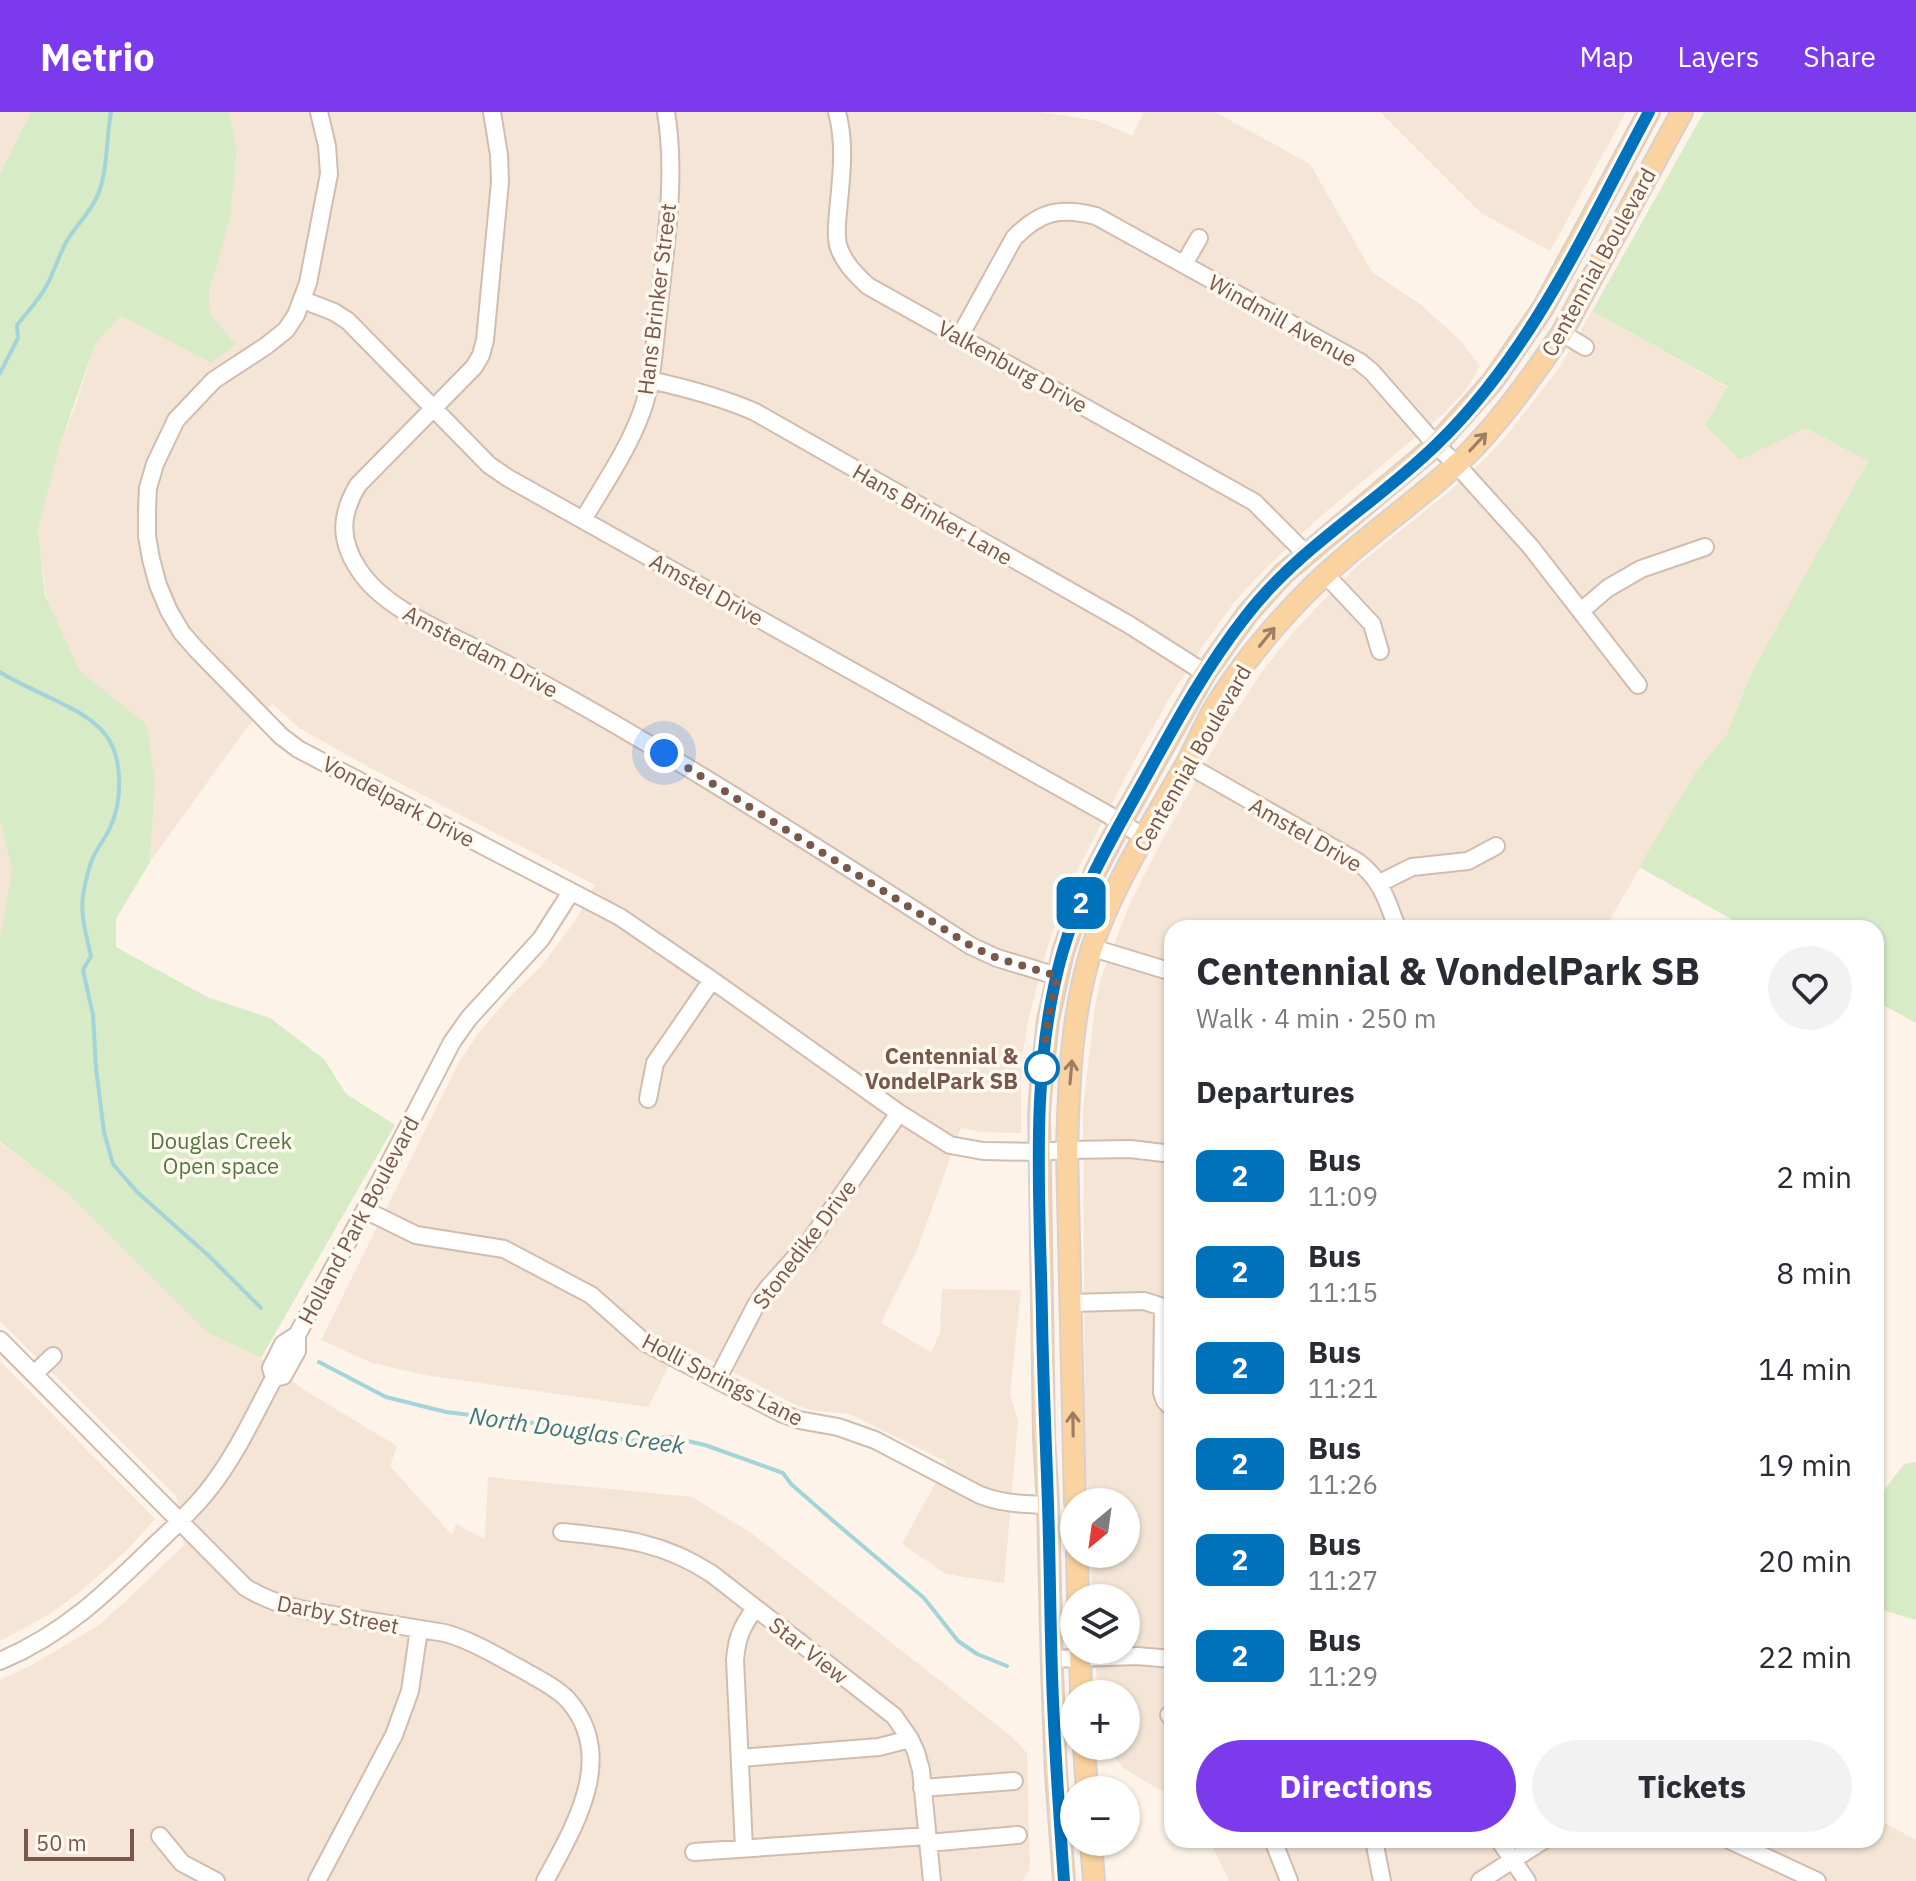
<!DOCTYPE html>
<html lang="en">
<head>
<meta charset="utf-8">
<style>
  body { margin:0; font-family:"IBM Plex Sans",sans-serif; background:#f2f2f3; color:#2b2b33; height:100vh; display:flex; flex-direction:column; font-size:30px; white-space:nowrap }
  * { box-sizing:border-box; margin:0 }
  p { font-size:26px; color:#7c7c81 }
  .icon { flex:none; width:44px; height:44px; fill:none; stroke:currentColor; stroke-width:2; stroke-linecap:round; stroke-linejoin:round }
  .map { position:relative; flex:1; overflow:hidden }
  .details { position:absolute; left:1164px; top:808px; width:720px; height:928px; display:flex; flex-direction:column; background:#fff; border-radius:24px; box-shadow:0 2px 6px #0004 }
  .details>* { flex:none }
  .badge { padding:0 16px; border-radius:12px; font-size:28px; line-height:52px }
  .needle { width:52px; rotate:209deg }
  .fabs { position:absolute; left:1060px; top:1376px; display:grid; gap:16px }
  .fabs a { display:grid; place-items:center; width:80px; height:80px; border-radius:50%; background:#fff; box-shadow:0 2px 6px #0004; font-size:40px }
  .scale { position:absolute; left:24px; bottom:20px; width:110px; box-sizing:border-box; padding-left:8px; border:4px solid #77584b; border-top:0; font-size:22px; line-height:28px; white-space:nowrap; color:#77584b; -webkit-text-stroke:6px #fff8ef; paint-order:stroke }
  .you { position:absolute; width:40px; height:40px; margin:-20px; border:6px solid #fff; border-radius:50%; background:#1a73e8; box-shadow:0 0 0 12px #1a73e833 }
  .map>.badge { position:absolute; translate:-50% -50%; box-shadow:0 0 0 4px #fff }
  h2 { padding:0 32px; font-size:30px; line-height:72px }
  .round { display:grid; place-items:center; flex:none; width:84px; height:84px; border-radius:42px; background:#f2f2f3 }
  .headline { display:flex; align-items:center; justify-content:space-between; height:136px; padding:0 32px }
  h1 { font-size:38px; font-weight:800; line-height:60px }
  .primary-button { display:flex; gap:16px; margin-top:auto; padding:16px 32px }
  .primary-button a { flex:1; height:92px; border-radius:48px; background:#7c3aed; color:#fff; font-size:32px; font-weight:800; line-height:92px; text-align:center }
  .primary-button a+a { background:#f2f2f3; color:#2b2b33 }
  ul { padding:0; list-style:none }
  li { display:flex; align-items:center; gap:24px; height:96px; padding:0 32px }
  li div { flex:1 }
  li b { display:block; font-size:30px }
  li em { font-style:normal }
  li .badge { min-width:88px; font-weight:700; text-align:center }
  header { display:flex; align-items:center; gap:48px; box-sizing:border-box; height:112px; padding:0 40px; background:#7c3aed; color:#fff }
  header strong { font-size:38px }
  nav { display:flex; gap:44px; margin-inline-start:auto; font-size:28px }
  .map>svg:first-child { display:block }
  .residential { fill:#f4e5d6 }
  .green { fill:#d7ebc6 }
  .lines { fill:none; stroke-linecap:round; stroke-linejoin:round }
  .stream { stroke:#a2d4d9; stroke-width:4 }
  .minor-casing { stroke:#d1bdb0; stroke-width:20 }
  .major-casing { stroke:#d9d0cd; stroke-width:24 }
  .minor { stroke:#fff; stroke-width:16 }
  .major { stroke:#fbd3a1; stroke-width:20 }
  .oneway { stroke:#9f7d65 }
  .line-casing { stroke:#fff; stroke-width:18 }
  .line { stroke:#0072bc; stroke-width:12 }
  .walk { stroke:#77584b; stroke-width:8; stroke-dasharray:0 14.4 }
  .stop-dot { fill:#fff; stroke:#0072bc; stroke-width:4 }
  .labels { text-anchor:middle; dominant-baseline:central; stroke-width:7; stroke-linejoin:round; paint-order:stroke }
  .street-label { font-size:22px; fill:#77584b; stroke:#fff8ef }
  .stop-label { font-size:22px; font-weight:bold; fill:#77584b; stroke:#fff8ef; text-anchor:end }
  .park-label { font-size:22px; fill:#547741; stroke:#fff8ef }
  .water-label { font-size:24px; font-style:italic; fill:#3f767c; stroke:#fff8ef }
</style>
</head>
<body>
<header>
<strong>Metrio</strong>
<nav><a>Map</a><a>Layers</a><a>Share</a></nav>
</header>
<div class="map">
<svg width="1916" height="1769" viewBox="0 0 1916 1769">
  <rect width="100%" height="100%" fill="#fdf3e8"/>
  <!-- residential -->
  <path class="residential" d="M0,0H31L0,61Z
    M229,0H1041L1098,9L1132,24L1144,0H1215L1310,52L1372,160L1421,193L1460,228L1480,254L1466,278L1442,303L1316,408L1264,458L1236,488L1204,532L1170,585L1134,649L1069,774L1048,833L1029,905L1021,951V1021L981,1020L961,1016L917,1138L881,1211L931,1240L940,1221L942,1177L1021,1178L1010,1282L1018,1309L1004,1471L946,1462L902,1432L947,1350L850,1302L810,1298L794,1292L680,1232L648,1295L425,1263L372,1251L321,1228L458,952L480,919L515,879L540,856L575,809L595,773L365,653L299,616L273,592L248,614L150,750L155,671L80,559L52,534L38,417L52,354L75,295L95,232L121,204L211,251L209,181L230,105L237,36Z
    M1380,0H1626L1550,139L1481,101Z
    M1592,199L1728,276L1868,349L1805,468L1751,562L1727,622L1697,658L1605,816H1172V1685L1123,1656L1106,1634H1126V1582H1098L1094,1538H1126V1486H1092L1090,1442H1126V1390H1088L1085,1317L1083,997L1095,894L1101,866L1131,789L1158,736L1225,616L1261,561L1294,519L1357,454L1452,377L1486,346L1507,323L1560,255Z
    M0,708L12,758L0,828Z
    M0,1031L66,1080L207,1219L261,1246L303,1277L397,1334L390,1354L452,1423L456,1412L485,1427L488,1365L692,1385L751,1421L1012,1625L1027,1641L1030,1757L1022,1769H0V1568L28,1555L99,1513L130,1485L184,1433L176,1384L0,1209Z
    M0,1249L155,1407L126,1439L81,1479L50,1502L0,1529Z
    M1876,1706L1916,1728V1769H1229L1209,1728H1876Z"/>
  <!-- green -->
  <path class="green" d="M31,0H229L237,36L230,106L209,181L210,202L236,233L211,251L121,204L95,232L59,336L38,417L45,484L80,559L147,613L155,671L150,750L116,807V835L207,885L270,906L324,947L346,982L395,1013L261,1246L207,1220L66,1080L0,1030V826L12,758L0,708V61Z
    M1704,0H1916V911L1876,889V816H1747L1639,755L1697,658L1727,622L1751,562L1868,349L1805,316L1740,348L1705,313L1728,275L1592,199Z
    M1916,1350V1508L1876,1496V1389L1904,1352Z"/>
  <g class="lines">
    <!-- stream -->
    <path class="stream" d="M0,261L18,226L17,213C28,199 39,188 47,173C55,158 59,142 68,127C77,112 93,98 99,80C108,56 106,26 111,0
      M0,560C30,580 84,595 105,622C124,646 122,690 110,716C105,727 96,737 92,748C88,757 86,768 84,778C79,800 86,822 91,844L83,858L93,903L96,956L104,1020L113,1052L137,1080L209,1144L261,1196
      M319,1250L386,1285L446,1300L566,1315L631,1329L670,1325L705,1333L783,1361L791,1372L831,1407L924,1486L958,1529L977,1542L1007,1554"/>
    <!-- minor casing -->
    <g class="minor-casing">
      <path id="minor" d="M319,0L327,34L329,62L308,171L296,203L286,218L266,234L214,268L176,308L155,352L148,376L147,398V424L151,447L158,473L169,499L182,521L197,538L281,624L298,637L620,805L712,868L899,1001L950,1033L983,1039L1039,1040L1067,1038L1130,1037L1172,1042
        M492,0L499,43L500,70L485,228L481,243L474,255L358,373C340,403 339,428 359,458C385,498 447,521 489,543C530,564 571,587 611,610C733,681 852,758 971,834L997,846L1057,864
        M837,0C845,29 842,59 839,89C838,103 835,119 838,133C843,150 855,162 868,174L1254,390L1306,442
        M1184,152L1199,126
        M303,188L334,200L348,209L489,353L508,366L1107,702L1144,725
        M1562,221L1585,235
        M960,224L1014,126C1040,99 1060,95 1096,104L1360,250L1372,260L1436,333L1457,353L1530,434L1638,573
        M650,268C686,276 721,285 755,300L1128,512L1205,561
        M583,408C604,372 628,338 642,299C653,268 654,235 658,202C665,136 677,66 666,0
        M1325,462L1372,512L1380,539
        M1581,499L1608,476L1641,457L1705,435
        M1186,652L1358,750C1381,767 1388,790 1397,816
        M1380,771L1412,755L1468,749L1496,734
        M1093,836L1172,860
        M648,987L655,951L712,868
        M365,1098L416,1123L504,1137L591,1183L644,1230L783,1302L799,1308L838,1315L875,1328L980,1383C1003,1392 1024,1392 1048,1393
        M1071,1191L1144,1189L1163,1195
        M1172,1199L1163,1195L1162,1281L1165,1289L1172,1296
        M0,1228L245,1475C278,1496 314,1500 352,1506C383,1511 414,1516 445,1521C473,1529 497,1544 523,1558C538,1567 556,1575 568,1588C618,1645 574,1715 545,1769
        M34,1262L53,1244
        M274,1266L271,1256L283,1232L297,1223
        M717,1268L756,1193L767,1177L809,1130L899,1001
        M562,1420C620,1426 662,1429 712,1462L894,1604L910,1627L916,1640L921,1658L932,1769
        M1051,1547L1137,1544L1172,1547
        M0,1549C64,1522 106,1481 155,1433C174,1415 194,1397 210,1376C236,1343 254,1303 274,1266L283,1264L297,1239V1223L365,1098L452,930L469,906L541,827L571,780
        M1169,1603L1172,1606
        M740,1646L879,1635L910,1627
        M922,1676L1014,1669
        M160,1724L182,1751L216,1769
        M1273,1728L1289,1769
        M1374,1728L1382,1769
        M1499,1728L1527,1769
        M1729,1728L1817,1769
        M928,1731L1018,1723
        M744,1736L735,1548C737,1524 742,1515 755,1496
        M694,1740L927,1724
        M317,1769L394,1623L410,1579L419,1517
        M1480,1769L1544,1728"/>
    </g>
    <!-- major casing -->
    <g class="major-casing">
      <path id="major" d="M1075,1390L1067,1038C1069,962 1072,882 1101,811C1123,757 1155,707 1184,656C1194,639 1201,620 1211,602C1236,559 1269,519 1304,483C1351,435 1406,398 1456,353C1494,319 1533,264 1562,221L1682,0
        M1077,1442L1078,1486
        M1080,1538L1081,1582
        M1084,1634L1087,1678
        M1091,1730L1094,1769
        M1064,1769L1056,1662L1052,1558L1048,1393L1044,1325L1039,1001L1042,962L1048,908L1063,840L1076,803L1097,756L1121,710L1205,561L1248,501L1283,462L1436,333L1493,269L1543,196L1649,0"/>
    </g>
    <!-- minor -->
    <use href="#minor" class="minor"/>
    <!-- major -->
    <use href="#major" class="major"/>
  </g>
  <!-- one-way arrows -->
  <defs><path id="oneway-shaft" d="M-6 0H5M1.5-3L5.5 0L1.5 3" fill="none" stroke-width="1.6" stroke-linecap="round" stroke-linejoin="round" transform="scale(2)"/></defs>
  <g class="oneway">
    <use href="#oneway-shaft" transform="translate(1478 330) rotate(-47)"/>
    <use href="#oneway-shaft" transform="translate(1267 525) rotate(-51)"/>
    <use href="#oneway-shaft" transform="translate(1071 960) rotate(-85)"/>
    <use href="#oneway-shaft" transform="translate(1073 1312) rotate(-91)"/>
  </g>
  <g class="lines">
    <!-- line casing -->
    <g class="line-casing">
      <path id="line" d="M1064,1769C1059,1700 1054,1631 1052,1562C1050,1506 1050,1449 1048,1393C1046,1331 1043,1268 1042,1206C1040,1085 1029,960 1062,842C1079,782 1112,726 1142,672C1174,614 1205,556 1246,504C1299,435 1376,392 1437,332C1532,240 1587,115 1649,0"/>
    </g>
    <!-- line -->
    <use href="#line" class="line"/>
    <!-- walk -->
    <path class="walk" d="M664,641L971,834L997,846L1057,864L1048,908L1042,962V956"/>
  </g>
  <!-- markers -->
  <circle class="stop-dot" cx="1042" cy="956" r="16"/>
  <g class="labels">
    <!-- street labels -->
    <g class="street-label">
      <text transform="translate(1598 150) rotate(-61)">Centennial Boulevard</text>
      <text transform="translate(656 187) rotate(-83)">Hans Brinker Street</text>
      <text transform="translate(1283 208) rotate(29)">Windmill Avenue</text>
      <text transform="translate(1013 254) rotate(29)">Valkenburg Drive</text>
      <text transform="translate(933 402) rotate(30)">Hans Brinker Lane</text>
      <text transform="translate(707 477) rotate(29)">Amstel Drive</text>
      <text transform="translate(481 539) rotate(28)">Amsterdam Drive</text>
      <text transform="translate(1192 646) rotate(-60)">Centennial Boulevard</text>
      <text transform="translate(399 689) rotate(28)">Vondelpark Drive</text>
      <text transform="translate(1306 722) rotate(30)">Amstel Drive</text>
      <text transform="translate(358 1108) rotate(-62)">Holland Park Boulevard</text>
      <text transform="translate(804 1132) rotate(-53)">Stonedike Drive</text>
      <text transform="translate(723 1267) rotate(27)">Holli Springs Lane</text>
      <text transform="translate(338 1502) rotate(11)">Darby Street</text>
      <text transform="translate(809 1538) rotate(38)">Star View</text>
    </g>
    <!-- stop labels -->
    <g class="stop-label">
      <text x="1018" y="943">Centennial &amp;<tspan x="1018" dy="25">VondelPark SB</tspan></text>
    </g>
    <!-- park labels -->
    <g class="park-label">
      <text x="221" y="1028">Douglas Creek<tspan x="221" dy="25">Open space</tspan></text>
    </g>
    <!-- water labels -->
    <g class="water-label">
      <text transform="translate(577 1318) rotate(8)">North Douglas Creek</text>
    </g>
  </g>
</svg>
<div class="fabs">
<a><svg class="needle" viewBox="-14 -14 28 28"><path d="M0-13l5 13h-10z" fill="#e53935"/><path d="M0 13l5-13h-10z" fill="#7c7c81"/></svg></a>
<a><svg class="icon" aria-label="layers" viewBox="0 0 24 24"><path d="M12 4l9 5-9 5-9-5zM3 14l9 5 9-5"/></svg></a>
<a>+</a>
<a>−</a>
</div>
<div class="scale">50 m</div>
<div class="you" style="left:664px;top:641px"></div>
<b class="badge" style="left:1081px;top:791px;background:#0072bc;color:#fff">2</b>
<section class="details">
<div class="headline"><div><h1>Centennial &amp; VondelPark SB</h1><p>Walk · 4 min · 250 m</p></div><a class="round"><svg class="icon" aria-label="heart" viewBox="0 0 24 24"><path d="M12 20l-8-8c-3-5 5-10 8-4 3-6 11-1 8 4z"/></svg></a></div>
<h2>Departures</h2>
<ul>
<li><span class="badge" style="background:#0072bc;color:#fff">2</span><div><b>Bus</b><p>11:09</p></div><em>2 min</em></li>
<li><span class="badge" style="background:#0072bc;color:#fff">2</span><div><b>Bus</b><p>11:15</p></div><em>8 min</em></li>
<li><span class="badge" style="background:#0072bc;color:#fff">2</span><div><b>Bus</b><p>11:21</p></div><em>14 min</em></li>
<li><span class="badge" style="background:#0072bc;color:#fff">2</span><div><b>Bus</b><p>11:26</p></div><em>19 min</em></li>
<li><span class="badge" style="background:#0072bc;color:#fff">2</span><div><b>Bus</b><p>11:27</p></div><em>20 min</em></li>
<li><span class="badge" style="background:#0072bc;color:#fff">2</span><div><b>Bus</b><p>11:29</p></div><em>22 min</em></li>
</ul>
<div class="primary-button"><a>Directions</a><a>Tickets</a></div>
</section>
</div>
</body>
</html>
